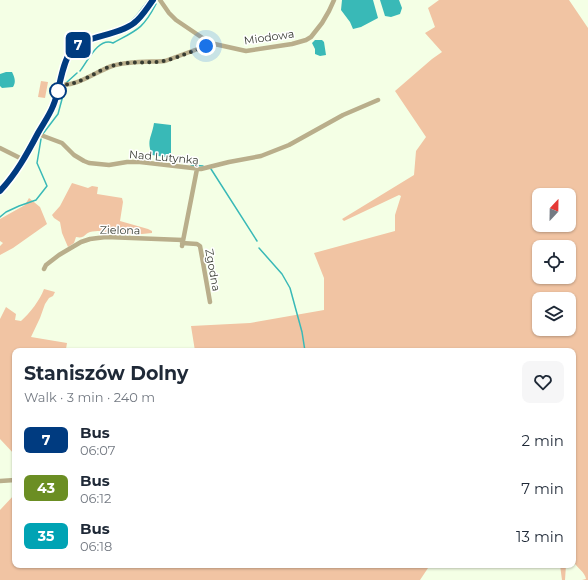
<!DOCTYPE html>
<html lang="en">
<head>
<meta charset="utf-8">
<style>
  body { margin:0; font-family:Montserrat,sans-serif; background:#f6f6f7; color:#1f2937; height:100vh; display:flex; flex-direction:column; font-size:15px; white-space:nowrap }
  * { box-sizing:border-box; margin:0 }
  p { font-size:13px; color:#747a83 }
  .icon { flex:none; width:22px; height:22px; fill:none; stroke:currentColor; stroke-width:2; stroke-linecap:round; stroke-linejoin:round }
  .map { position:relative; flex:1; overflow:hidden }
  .drawer { position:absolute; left:12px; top:348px; width:564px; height:220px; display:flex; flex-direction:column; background:#fff; border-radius:8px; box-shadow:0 1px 3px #0004 }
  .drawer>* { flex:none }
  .badge { padding:0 8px; border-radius:6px; font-size:14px; line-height:26px }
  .needle { width:26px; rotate:22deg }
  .tools { position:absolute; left:532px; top:188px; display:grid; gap:8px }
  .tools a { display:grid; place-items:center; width:44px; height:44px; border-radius:8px; background:#fff; box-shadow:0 1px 3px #0004; font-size:20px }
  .you { position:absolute; width:20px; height:20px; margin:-10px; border:3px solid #fff; border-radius:50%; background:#1a73e8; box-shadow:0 0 0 6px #1a73e833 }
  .map>.badge { position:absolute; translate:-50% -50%; box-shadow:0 0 0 2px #fff }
  .round { display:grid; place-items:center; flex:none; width:42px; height:42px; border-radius:8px; background:#f6f6f7 }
  .head { display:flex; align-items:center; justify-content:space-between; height:68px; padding:0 12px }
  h1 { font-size:19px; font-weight:700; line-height:30px }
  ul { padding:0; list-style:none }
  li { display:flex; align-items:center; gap:12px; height:48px; padding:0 12px }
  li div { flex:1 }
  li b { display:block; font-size:15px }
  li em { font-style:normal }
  li .badge { min-width:44px; font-weight:700; text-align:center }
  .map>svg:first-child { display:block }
  .green { fill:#f1c4a3; fill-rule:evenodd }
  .water { fill:#39b9b7 }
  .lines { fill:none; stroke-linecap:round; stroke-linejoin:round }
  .stream { stroke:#39b9b7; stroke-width:1.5 }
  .minor { stroke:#b9ae8b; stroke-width:4.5 }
  .line-casing { stroke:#fff; stroke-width:9 }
  .line { stroke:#003b80; stroke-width:6 }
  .walk { stroke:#373b31; stroke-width:4; stroke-dasharray:0 7.2 }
  .stop-dot { fill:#fff; stroke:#003b80; stroke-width:2 }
  .labels { text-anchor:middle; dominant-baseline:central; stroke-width:3; stroke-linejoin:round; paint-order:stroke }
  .street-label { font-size:11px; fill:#373b31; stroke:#fff }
</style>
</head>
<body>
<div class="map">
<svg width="588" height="580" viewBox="0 0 588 580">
  <rect width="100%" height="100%" fill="#f4ffe5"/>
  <!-- green -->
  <path class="green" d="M439,0H569L588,28V580H582L586,579C585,572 577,568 573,561V351H195L191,326L250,323L324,310V278L314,253L395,231V215L401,196L399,195L344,221L342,219L414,175L416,151L426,137L395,91L432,59L442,52L425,33L435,27L428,8ZM539,195H569V225H539ZM539,247H569V277H539ZM539,299H569V329H539Z
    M41,81L48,82L45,98L38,97Z
    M72,183L88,188L92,186L98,187L97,194L122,198L123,202L120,221L148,229L152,231V233L142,234L108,233L104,234L100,231C97,231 93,231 90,232C84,234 85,239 76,237L74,243L68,247L62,233L60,222L54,218L52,215L60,206Z
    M29,198L40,207L47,224L13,248L0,255V246L3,243L0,241V219L25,205Z
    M44,289L55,292L53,296L49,298L45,304L40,318L31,337L67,343L66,349L72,351H15V455L0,439V319L6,307L16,314L15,320L21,321C30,313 40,300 44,289Z
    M15,494V565H430L420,580H0V510Z
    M560,565H566L565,580H562Z"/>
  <!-- water -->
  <path class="water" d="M342,0H373L378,18L361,27L353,29L350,22L341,10Z
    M380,0H399L402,8L400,14L391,17L385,16Z
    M315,40H322L324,42L326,55L320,56L315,54V49L312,43Z
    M6,72H12C15,78 16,82 13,87L2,88L0,86V74Z
    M154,123L171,125V153L165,157L152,155C146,140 152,137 154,123Z"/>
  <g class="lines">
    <!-- stream -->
    <path class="stream" d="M77,40L81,38C97,34 119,31 132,20C139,14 143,6 149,0
      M80,71C88,61 98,37 113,43C137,30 143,29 156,4L155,3
      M66,83L77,73
      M42,135L58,114L65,88
      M191,165L203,166
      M211,169L257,241
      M0,217L6,212L19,206L36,200L47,186L37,163L41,139
      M259,248L282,274L290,288L302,332L305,351"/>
    <!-- minor -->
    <path class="minor" d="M160,0L169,13L176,20L210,43L246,51L292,44L306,40L311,37L322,23L329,11L334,0
      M60,84C75,88 97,71 112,66C127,61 148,62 165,61L206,46L210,43
      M38,134L62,143L74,155L84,161L89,163L109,165L127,162H140L201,169L229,162L261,156L289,145L343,115L378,100
      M0,148L24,160
      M0,191C16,174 27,154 38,133C43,124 49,116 53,106C59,92 63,59 73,49C86,35 117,36 134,23C142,17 147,8 153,0
      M182,243L197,244L200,246L210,302
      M182,246L197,169
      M44,269L46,265L59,255L81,242L90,239L106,237L183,240
      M0,481L15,480"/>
  </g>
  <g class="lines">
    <!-- line casing -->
    <g class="line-casing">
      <path id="line" d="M0,191C16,174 27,154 38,133C43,124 49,116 53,106C60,90 61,65 71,51C82,36 118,36 134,23C142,17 147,8 153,0"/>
    </g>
    <!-- line -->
    <use href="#line" class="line"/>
    <!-- walk -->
    <path class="walk" d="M58,91L60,84C74,88 95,72 109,67C126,60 146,64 164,61C178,58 192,51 206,46"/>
  </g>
  <!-- markers -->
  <circle class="stop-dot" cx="58" cy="91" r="8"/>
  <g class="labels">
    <!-- street labels -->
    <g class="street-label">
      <text transform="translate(269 37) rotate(-8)">Miodowa</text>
      <text transform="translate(164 157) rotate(5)">Nad Lutynką</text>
      <text transform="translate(120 230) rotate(1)">Zielona</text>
      <text transform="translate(213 270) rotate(80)">Zgodna</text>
    </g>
  </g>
</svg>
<div class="tools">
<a><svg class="needle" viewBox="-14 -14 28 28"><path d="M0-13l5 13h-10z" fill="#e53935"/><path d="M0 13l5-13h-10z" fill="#747a83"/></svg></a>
<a><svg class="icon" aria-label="locate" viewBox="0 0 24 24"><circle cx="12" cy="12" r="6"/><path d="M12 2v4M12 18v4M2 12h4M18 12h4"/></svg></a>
<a><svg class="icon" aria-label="layers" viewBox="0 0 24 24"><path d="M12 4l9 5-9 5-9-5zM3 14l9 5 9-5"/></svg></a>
</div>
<div class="you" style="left:206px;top:46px"></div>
<b class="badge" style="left:78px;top:45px;background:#003b80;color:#fff">7</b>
<section class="drawer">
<div class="head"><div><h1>Staniszów Dolny</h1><p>Walk · 3 min · 240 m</p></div><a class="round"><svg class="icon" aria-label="heart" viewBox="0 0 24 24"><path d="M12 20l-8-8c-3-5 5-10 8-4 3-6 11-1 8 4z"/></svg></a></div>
<ul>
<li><span class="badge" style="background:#003b80;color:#fff">7</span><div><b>Bus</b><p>06:07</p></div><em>2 min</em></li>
<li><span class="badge" style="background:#6b8e23;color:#fff">43</span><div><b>Bus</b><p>06:12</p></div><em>7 min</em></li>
<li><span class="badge" style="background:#00a3b4;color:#fff">35</span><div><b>Bus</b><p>06:18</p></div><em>13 min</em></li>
</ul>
</section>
</div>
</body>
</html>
